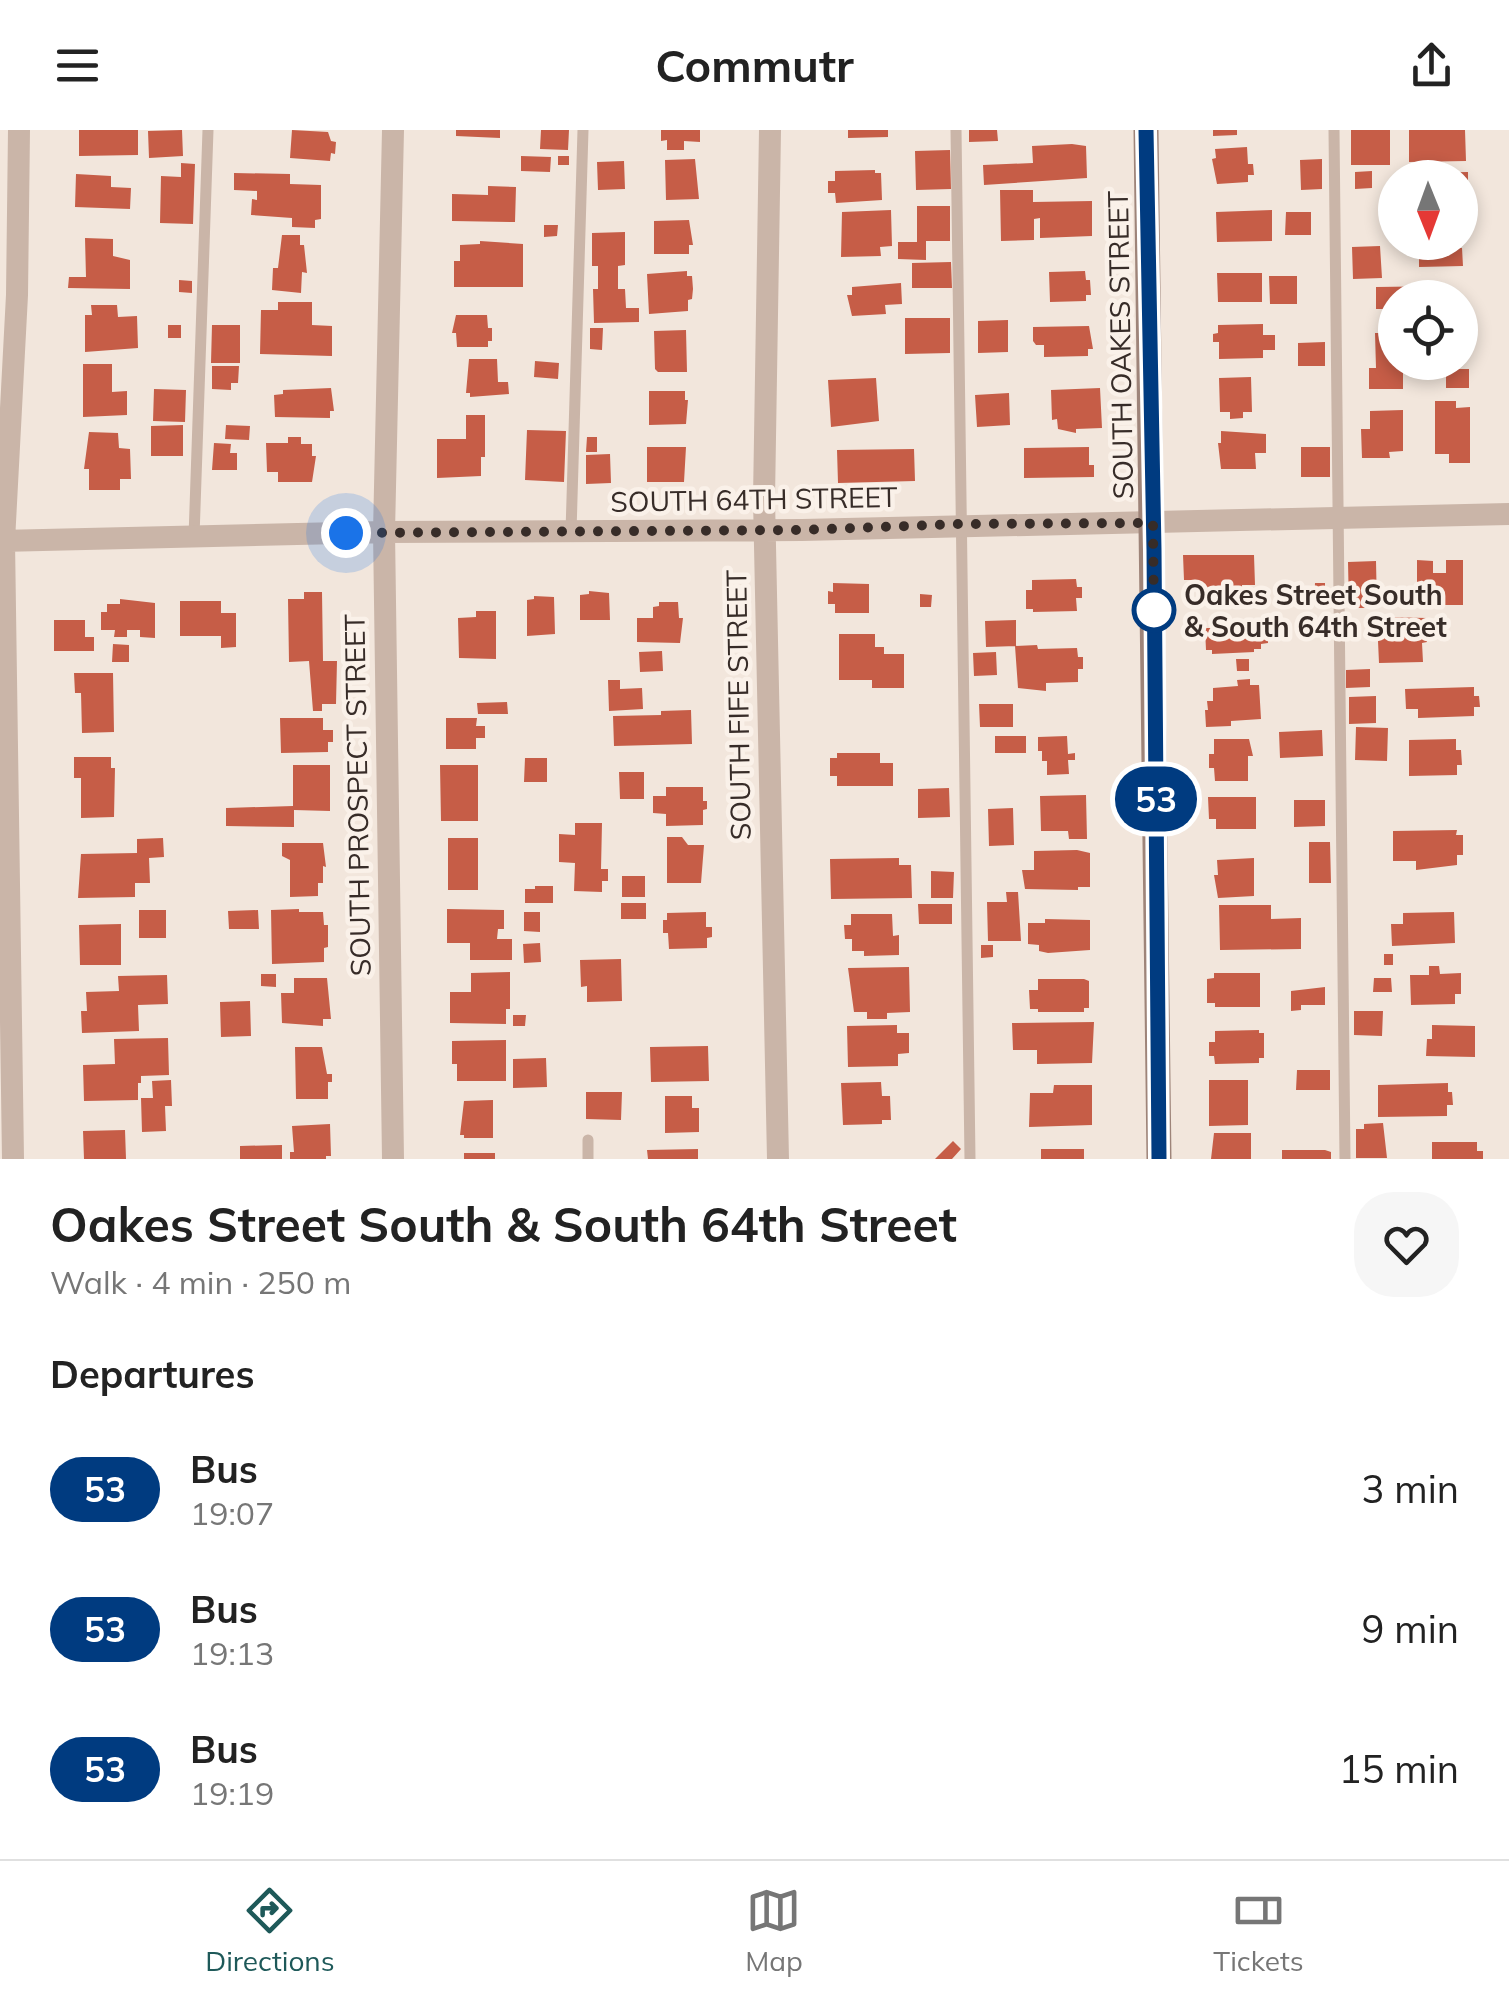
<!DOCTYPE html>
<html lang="en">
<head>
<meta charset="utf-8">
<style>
  body { margin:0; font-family:Mulish,sans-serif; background:#f6f6f6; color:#222; height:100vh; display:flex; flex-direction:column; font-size:38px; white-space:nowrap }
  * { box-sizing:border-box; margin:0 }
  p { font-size:32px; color:#767676 }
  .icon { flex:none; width:55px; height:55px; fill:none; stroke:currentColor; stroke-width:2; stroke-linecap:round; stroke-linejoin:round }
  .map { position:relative; height:1029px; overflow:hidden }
  .panel { display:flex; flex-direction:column; background:#fff; flex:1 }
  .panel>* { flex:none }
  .badge { padding:0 20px; border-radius:32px; font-size:35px; line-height:65px }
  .needle { width:65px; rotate:179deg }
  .buttons { position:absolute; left:1378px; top:30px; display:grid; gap:20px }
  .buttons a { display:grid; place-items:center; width:100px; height:100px; border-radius:50%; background:#fff; box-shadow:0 5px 15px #0003; font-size:50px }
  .you { position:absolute; width:50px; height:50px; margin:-25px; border:8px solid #fff; border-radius:50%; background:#1a73e8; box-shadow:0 0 0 15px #1a73e833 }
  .map>.badge { position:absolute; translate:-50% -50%; box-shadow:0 0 0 5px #fff }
  h2 { padding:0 50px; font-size:38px; line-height:90px }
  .round { display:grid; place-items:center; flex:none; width:105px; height:105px; border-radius:40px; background:#f6f6f6 }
  .head { display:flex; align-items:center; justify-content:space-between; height:170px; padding:0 50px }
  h1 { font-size:48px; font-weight:700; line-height:75px }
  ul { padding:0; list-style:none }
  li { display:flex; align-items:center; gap:30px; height:140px; padding:0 50px }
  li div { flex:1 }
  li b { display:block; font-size:38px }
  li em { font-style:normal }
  li .badge { min-width:110px; font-weight:700; text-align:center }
  header { display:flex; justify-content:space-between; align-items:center; height:130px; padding:0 50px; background:#fff; font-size:45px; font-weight:700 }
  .dock { display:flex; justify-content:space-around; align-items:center; height:140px; border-top:2px solid #e0e0e0; background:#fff; font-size:28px; color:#767676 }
  .dock a { display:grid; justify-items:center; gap:5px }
  .dock .active { color:#1e5959 }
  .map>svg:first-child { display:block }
  .building { fill:#c65d47 }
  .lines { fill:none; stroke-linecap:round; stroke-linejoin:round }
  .lane { stroke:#cab5a8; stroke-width:11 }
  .street { stroke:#cab5a8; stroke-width:22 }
  .secondary { stroke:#9e8479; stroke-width:25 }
  .line-casing { stroke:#fff; stroke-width:22 }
  .line { stroke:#003b80; stroke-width:15 }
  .walk { stroke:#372c28; stroke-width:10; stroke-dasharray:0 18 }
  .stop-dot { fill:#fff; stroke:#003b80; stroke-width:5 }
  .labels { text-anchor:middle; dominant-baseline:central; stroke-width:9; stroke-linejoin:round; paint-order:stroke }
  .street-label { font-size:28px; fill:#372c28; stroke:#faf1e9 }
  .stop-label { font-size:28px; font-weight:bold; fill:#372c28; stroke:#faf1e9; text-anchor:start }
</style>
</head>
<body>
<header><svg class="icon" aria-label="menu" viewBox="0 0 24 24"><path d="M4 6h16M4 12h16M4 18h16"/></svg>Commutr<svg class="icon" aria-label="share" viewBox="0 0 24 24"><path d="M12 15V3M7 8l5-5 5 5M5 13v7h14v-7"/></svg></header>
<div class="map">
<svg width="1509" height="1029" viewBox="0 0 1509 1029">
  <rect width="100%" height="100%" fill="#f2e6dc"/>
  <!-- building -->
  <path class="building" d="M79,0H138V25L79,26Z
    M182,0L183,26L149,28L148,1Z
    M292,0L328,2L331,11L336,12L335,24L331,23L330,31L290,28Z
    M456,0H500V8L456,6Z
    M541,0H569L568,20L540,19Z
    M661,0H700V12L684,11V20H667V10L661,11Z
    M848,0H888V7L848,8Z
    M969,0H997L998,11L969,12Z
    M1213,0H1237V5L1213,6Z
    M1351,0H1390V35H1351Z
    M1409,0H1465L1466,31L1409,32Z
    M1072,14L1086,16L1087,48L984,55L983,35L1033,33L1032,16Z
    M1247,17L1248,34H1253L1254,45H1248V52L1217,54L1212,29L1216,28L1215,19Z
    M950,20L951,59L916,60L915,21Z
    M521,26L551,27L550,42L521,41Z
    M558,26H569V35H558Z
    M695,29L699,69L666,70L665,30Z
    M1322,29V59L1301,60L1300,30Z
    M624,31L625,59L598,60L597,32Z
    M181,33L195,34L193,94L160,93L161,46L181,47Z
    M875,40V43H881L882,70L836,73L835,63H828V51H835V41Z
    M1372,41V58L1355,59V42Z
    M1468,42V77H1465V87H1460V48H1408L1407,43Z
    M234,43L290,44V54L321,55V89L315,90V98L292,97V88L251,85L252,69L257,70V61L234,60Z
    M76,44L111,46V57L131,58L130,79L75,77Z
    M488,56L516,57L515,92L452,91V64L488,65Z
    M1000,60H1033V72L1092,71V106L1040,108V88L1034,89V110L1001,111Z
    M917,76H950V111H926V130L898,129V112H917Z
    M891,80L892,116L880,117L881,126L841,127L842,82Z
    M1272,80V111L1217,112L1216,82Z
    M1286,82H1311V105H1285Z
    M689,90L693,115H689V124H654V91Z
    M544,95H558L557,106L544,107Z
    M625,102V135L618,136V159H625L626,178H639V192L594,193L593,159H598V136H592V103Z
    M282,105H300V115H304L307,143L302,142L301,163L272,160L273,138H278Z
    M85,108L113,109V126L130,130V159L68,158L69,147H86Z
    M480,111L523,114V157H454V131H460V115L480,114Z
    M1419,112H1456V118H1462L1463,136L1419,137Z
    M1380,116L1382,148L1353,149L1352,117Z
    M951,132L952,158H912V133Z
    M687,141V146H692L693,159L692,169L688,170V181L649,184L647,144Z
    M1085,141L1086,150H1090L1091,165H1086V171L1050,172L1049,142Z
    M1217,143H1262V172H1218Z
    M1269,146H1297V174H1270Z
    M179,150L192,151V163L179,162Z
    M901,153L902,174L885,175L886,184L852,186L847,165H852V157Z
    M1448,156V164H1460V168H1395V179H1376V157Z
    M278,172H312V195L332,196V226L260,224L261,180H278Z
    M91,175H117L118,187L137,186L138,218L85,222V185H92Z
    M456,185H487L488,198H492V211H488V217H457L456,203H452Z
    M905,188H950V223L905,224Z
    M1008,190V222L978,223V191Z
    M1263,194V205H1275V220H1263V228L1219,229V212H1213V204L1218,203V195Z
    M168,195H181V208H168Z
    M212,195H240V233H211Z
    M1089,196L1093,219H1088V226L1044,227V215H1036L1033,211V197Z
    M590,198H603L602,220L590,219Z
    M686,200L687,242H658L655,239L654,201Z
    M1375,203H1395V232H1403V259H1369V238H1376Z
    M1325,212V236H1298V213Z
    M469,229H497L498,252H508L509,264L470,267V263H466Z
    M535,231L559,233L558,249L534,247Z
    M83,234H112V262L127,261V285L83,287Z
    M212,236H239L238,253H231V260L212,259Z
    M1446,239H1469V258H1446Z
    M1251,247L1252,282H1243V288L1230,289V282H1220L1219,248Z
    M876,248L879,291L831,297L828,250Z
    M331,258L334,281H330V288L275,287L274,265L283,264V260Z
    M1100,258L1102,298L1076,299V303L1058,299L1057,289L1052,290L1051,260Z
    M154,259L186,260L185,292L153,291Z
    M649,261H685V270H688L686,294L649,295Z
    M1009,263L1010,295L977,297L975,265Z
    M1435,271H1456V278L1470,277V333H1449V324H1435Z
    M1403,280V321L1389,322L1390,328H1362L1361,299H1370V281Z
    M466,285H485V327H481V346L437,348V309H466Z
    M183,295V326H151V296Z
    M226,295L250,296L249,310L225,309Z
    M527,300L566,301L564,352L525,350Z
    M1221,301L1266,304V323H1255L1256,339H1221L1218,313H1221Z
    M89,302L118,303L119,318L130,319L131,349H120V360H89V339H84Z
    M288,307H301V314H312V326H316L312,352H278V342H267L266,313H288Z
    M587,307H597V322H586Z
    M214,313L231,314L230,323H237V340H212Z
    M647,317H686L684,352H647Z
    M1089,317V335H1094V347L1024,348V318Z
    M1301,317H1330V347H1301Z
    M914,319L915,351L838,353L837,320Z
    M610,324L611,353L586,354V325Z
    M1183,425H1254L1255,455H1242V464H1246V469L1241,470V473L1198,474V450H1184Z
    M1417,430L1433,431V443H1446V430H1463V475H1444V464H1433V475L1417,474Z
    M1376,431L1377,478H1349L1348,432Z
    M1076,449L1077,457H1082V468H1076L1077,481L1033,482V479H1026V460H1032V450Z
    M833,453L869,454V483H835V474H828V461L833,462Z
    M1315,453H1325V474H1314Z
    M589,461L609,463L610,490H580V465L589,464Z
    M304,462H322L323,531H337L336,574H322V581H313L309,531L289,532L288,469H304Z
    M920,464L932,465L931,477H920Z
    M534,466L554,467L555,504L527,506V470L534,469Z
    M120,469L155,473V508L140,507V500H127V507H114L115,500H101V482H107V474H120Z
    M180,471H221V483H236V517L221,518V506H180Z
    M659,472H678L679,488H683L680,513L637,512V488H653V477L659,476Z
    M476,481H496V529L459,528L458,488L476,487Z
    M1380,487L1427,488V512L1422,513L1423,532L1379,533L1377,489Z
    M54,490H85V507H94V521H54Z
    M1016,490V516L986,517L985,491Z
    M1252,491L1260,494V502L1268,501V513L1261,514V519H1254V522L1212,524V520H1206L1205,498H1211V492Z
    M839,504H875V517H884V524H904V558H872V550H839Z
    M113,514L129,515V532H112Z
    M1037,515L1038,519L1077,518L1078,527H1083V539H1078V552L1046,553V561L1018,558L1015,516Z
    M662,521L663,541L640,542L639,522Z
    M996,522L997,545L974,546L973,523Z
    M1236,529H1249V541H1237Z
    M1370,539V557L1346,558V540Z
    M74,543H113L114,602L82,603L81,563H75Z
    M1250,549V555H1259L1261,589L1231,591V596L1206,597L1205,580H1208L1207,571H1213V558L1238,556L1237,550Z
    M608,550H620V559L642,558L643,579L609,581Z
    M1474,557V566H1479L1480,577H1474V586L1418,588V579H1406L1405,559Z
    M1376,566V593L1349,594V567Z
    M507,572L508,584H478L477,573Z
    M979,574H1013V597H980Z
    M691,580L692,614L614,616L613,586L661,585V581Z
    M280,588H323V600H333V612H328V622L281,623Z
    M446,588H477L476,596H485V608H476V619H446Z
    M1356,597L1388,598L1387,631L1355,630Z
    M1322,600L1323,626L1280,628L1279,602Z
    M995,606H1026V623H995Z
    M1067,606L1068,624L1075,623V630H1068L1069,644L1047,645V631H1042V621H1038V607Z
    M1214,609H1249L1253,626H1248V651H1215L1214,638H1209V624H1214Z
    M1456,609V620H1461L1462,635H1457V645L1409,646V610Z
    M837,623H880V633H893V656H837V646H830V628H837Z
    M74,627H111V638H115L114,687L81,688V648H74Z
    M525,628H547V652H524Z
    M293,635H330V681L294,680V697L226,696V678L293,676Z
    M440,635H478V691H441Z
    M619,642H644V669H620Z
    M666,657H703V671H707V679L703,680V695L666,696V684L653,683V666H666Z
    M949,658L950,687L918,688V659Z
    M1086,665L1087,709H1069L1068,701H1041L1040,666Z
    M1208,667H1256V699H1216V689H1209Z
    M1294,670H1325V696L1294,697Z
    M1013,678L1014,715L989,716L988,679Z
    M575,693H602L601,739H608V751H602V762L574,761L575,733L559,732V704L575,705Z
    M1457,700L1456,705H1463V725H1457V735L1416,740V731H1393V701Z
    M667,707H682L688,715H704L701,753H667Z
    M163,708L164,727L149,728L150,753H135V767L78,768L81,724L137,723V709Z
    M448,708H478V760H448Z
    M1309,712H1330L1331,753H1309Z
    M282,713H323L326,737L323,736V753H318V766L290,767V730L282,726Z
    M1077,720L1090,723V757H1078V760L1025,759L1022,740H1034V721Z
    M899,728V735H911L912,768L831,769L830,729Z
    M1254,728V766L1218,768L1214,745H1218L1217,730Z
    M931,741L954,742L953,768H931Z
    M622,746H645V767H622Z
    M535,756H553V773H525V759H535Z
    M1006,762H1018L1021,811H988L987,772H1007Z
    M621,773H646V789H621Z
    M918,774H952V794H919Z
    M1219,775H1271V789L1301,788V819L1220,820Z
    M299,779V782H323L324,795H328V817L324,818V832L272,834L271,780Z
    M447,779L504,780V799H498L497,809H512V830H470V813H447Z
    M139,780H166V808H139Z
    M258,780L259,799H229L228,781Z
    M524,782H540V802L524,801Z
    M706,782V797H712V807L707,808V818L669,819L668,803H663V790H667V783Z
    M1454,782L1455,813L1392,816L1391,794H1403V783Z
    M851,784H892L893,806L899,805V825L864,826V821H852V809H845L844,795H851Z
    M1045,789L1090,790V820L1048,823L1039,821V815L1028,814V793H1045Z
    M121,794V835H80L79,795Z
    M540,813L541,832L524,833L523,814Z
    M981,815H993V827L981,828Z
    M1384,824H1393V835H1384Z
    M621,829L622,871L587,872V856L581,857L580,830Z
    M1429,836H1439L1440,844L1461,843V864H1455V874L1411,875L1410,845H1429Z
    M909,837L910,882L887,883V889H867V882H854L848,838Z
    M510,842V879H506V894L450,893V862H471V843Z
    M1214,843H1260V877H1215V873H1207V849L1214,848Z
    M261,844H276V857L261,856Z
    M167,845L168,874L138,875L139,901L82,903L81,881H87L86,862L119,861L118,846Z
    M294,848H327L331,889H323V896L282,893L281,863H294Z
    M1374,848H1391L1392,862H1373Z
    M1038,849H1084L1089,851V878H1084V882H1038V879H1030L1029,860H1038Z
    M1325,857V875H1301V880L1291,881V861Z
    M250,871L251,906L221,907L220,872Z
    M1354,881H1383L1382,906L1354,905Z
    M513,885H526L525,896H513Z
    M1094,892L1092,933L1037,934V920H1013L1012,893Z
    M897,895V903H909V923L898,924V936L848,937L847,896Z
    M1432,895L1475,896V927L1426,926L1427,909H1432Z
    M1259,900V903H1264V928H1259V933L1215,934L1214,926H1209V912H1215V901Z
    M168,908L169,945L141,946V953H138V970L84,971L83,935L115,934L114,909Z
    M506,910V951H457V934H452V911Z
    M708,916L709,951L651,952L650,917Z
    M295,917H322L327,944H332V952H328V969H296Z
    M546,928L547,957L513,958V929Z
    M1297,940H1330V960H1296Z
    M171,950L172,976H165L166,1001L142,1002L141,968H153L152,951Z
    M1209,950H1248V995L1209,996Z
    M881,952L882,966H890L891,990H882V994L843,995L841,953Z
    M1448,953V962H1452L1453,975H1447V986L1378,987V955Z
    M1054,955H1092V995L1029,997L1030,963H1053Z
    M586,962H622L621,990L586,989Z
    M665,966H692V978H699V1002L665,1003Z
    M493,970V1008H464V1005H460L464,971Z
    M1383,993L1387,1028H1356V999H1364V994Z
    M330,994L331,1026H326V1029H290V1022H294L292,996Z
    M125,1000L126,1029H84L83,1001Z
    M1214,1003H1251V1029H1211Z
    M953,1011L961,1019L952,1029H935Z
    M1432,1012H1477V1021H1483V1029H1432Z
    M282,1015V1029H240V1016Z
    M698,1019V1029H648L647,1020Z
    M1041,1019H1084V1029H1041Z
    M1282,1020H1325L1331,1022V1029H1282Z
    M464,1023H495V1029H464Z"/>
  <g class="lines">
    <!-- lane -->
    <path class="lane" d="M956,0L970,1029
      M1334,0L1345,1029
      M571,402L583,0
      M194,407L208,0
      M588,1010V1029"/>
    <!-- street -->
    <path class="street" d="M393,0L384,402L393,1029
      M770,0L764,369L778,1029
      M0,411L384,402L802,400L1509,384
      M13,1029L4,411L17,165L19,0"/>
    <!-- secondary -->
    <path class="secondary" d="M1146,0L1159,1029"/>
  </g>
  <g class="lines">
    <!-- line casing -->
    <g class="line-casing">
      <path id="line" d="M1146,0L1154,420L1159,1029"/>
    </g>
    <!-- line -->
    <use href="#line" class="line"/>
    <!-- walk -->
    <path class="walk" d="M346,403L802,400L960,394L1153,393L1154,496V480"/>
  </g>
  <!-- markers -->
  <circle class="stop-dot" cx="1154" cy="480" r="20"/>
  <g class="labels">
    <!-- street labels -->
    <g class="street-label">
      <text transform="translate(1120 215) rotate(-91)">SOUTH OAKES STREET</text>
      <text transform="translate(754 369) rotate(-1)">SOUTH 64TH STREET</text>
      <text transform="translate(738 575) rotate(-91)">SOUTH FIFE STREET</text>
      <text transform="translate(357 665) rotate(-91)">SOUTH PROSPECT STREET</text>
    </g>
    <!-- stop labels -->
    <g class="stop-label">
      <text x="1184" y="464">Oakes Street South<tspan x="1184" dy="32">&amp; South 64th Street</tspan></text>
    </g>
  </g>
</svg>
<div class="buttons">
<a><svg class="needle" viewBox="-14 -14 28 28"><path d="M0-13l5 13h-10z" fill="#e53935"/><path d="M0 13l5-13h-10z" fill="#767676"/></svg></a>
<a><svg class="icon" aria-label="locate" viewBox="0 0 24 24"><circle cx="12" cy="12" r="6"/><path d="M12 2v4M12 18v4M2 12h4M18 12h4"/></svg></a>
</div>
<div class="you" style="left:346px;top:403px"></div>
<b class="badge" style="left:1156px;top:669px;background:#003b80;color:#fff">53</b>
</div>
<section class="panel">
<div class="head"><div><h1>Oakes Street South &amp; South 64th Street</h1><p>Walk · 4 min · 250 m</p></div><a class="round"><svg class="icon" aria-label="heart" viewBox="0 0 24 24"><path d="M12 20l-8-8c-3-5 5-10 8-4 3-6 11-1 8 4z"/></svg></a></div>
<h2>Departures</h2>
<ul>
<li><span class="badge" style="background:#003b80;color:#fff">53</span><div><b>Bus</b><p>19:07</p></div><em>3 min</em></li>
<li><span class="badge" style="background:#003b80;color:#fff">53</span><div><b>Bus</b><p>19:13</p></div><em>9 min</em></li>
<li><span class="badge" style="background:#003b80;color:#fff">53</span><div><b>Bus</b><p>19:19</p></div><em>15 min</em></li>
</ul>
</section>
<nav class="dock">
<a class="active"><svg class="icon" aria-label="directions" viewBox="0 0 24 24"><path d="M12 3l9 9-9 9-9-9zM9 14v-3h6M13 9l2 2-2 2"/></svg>Directions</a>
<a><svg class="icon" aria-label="map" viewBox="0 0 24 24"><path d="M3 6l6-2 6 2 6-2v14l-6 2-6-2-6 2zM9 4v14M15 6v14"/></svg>Map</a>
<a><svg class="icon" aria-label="tickets" viewBox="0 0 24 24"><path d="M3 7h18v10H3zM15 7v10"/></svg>Tickets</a>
</nav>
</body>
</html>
